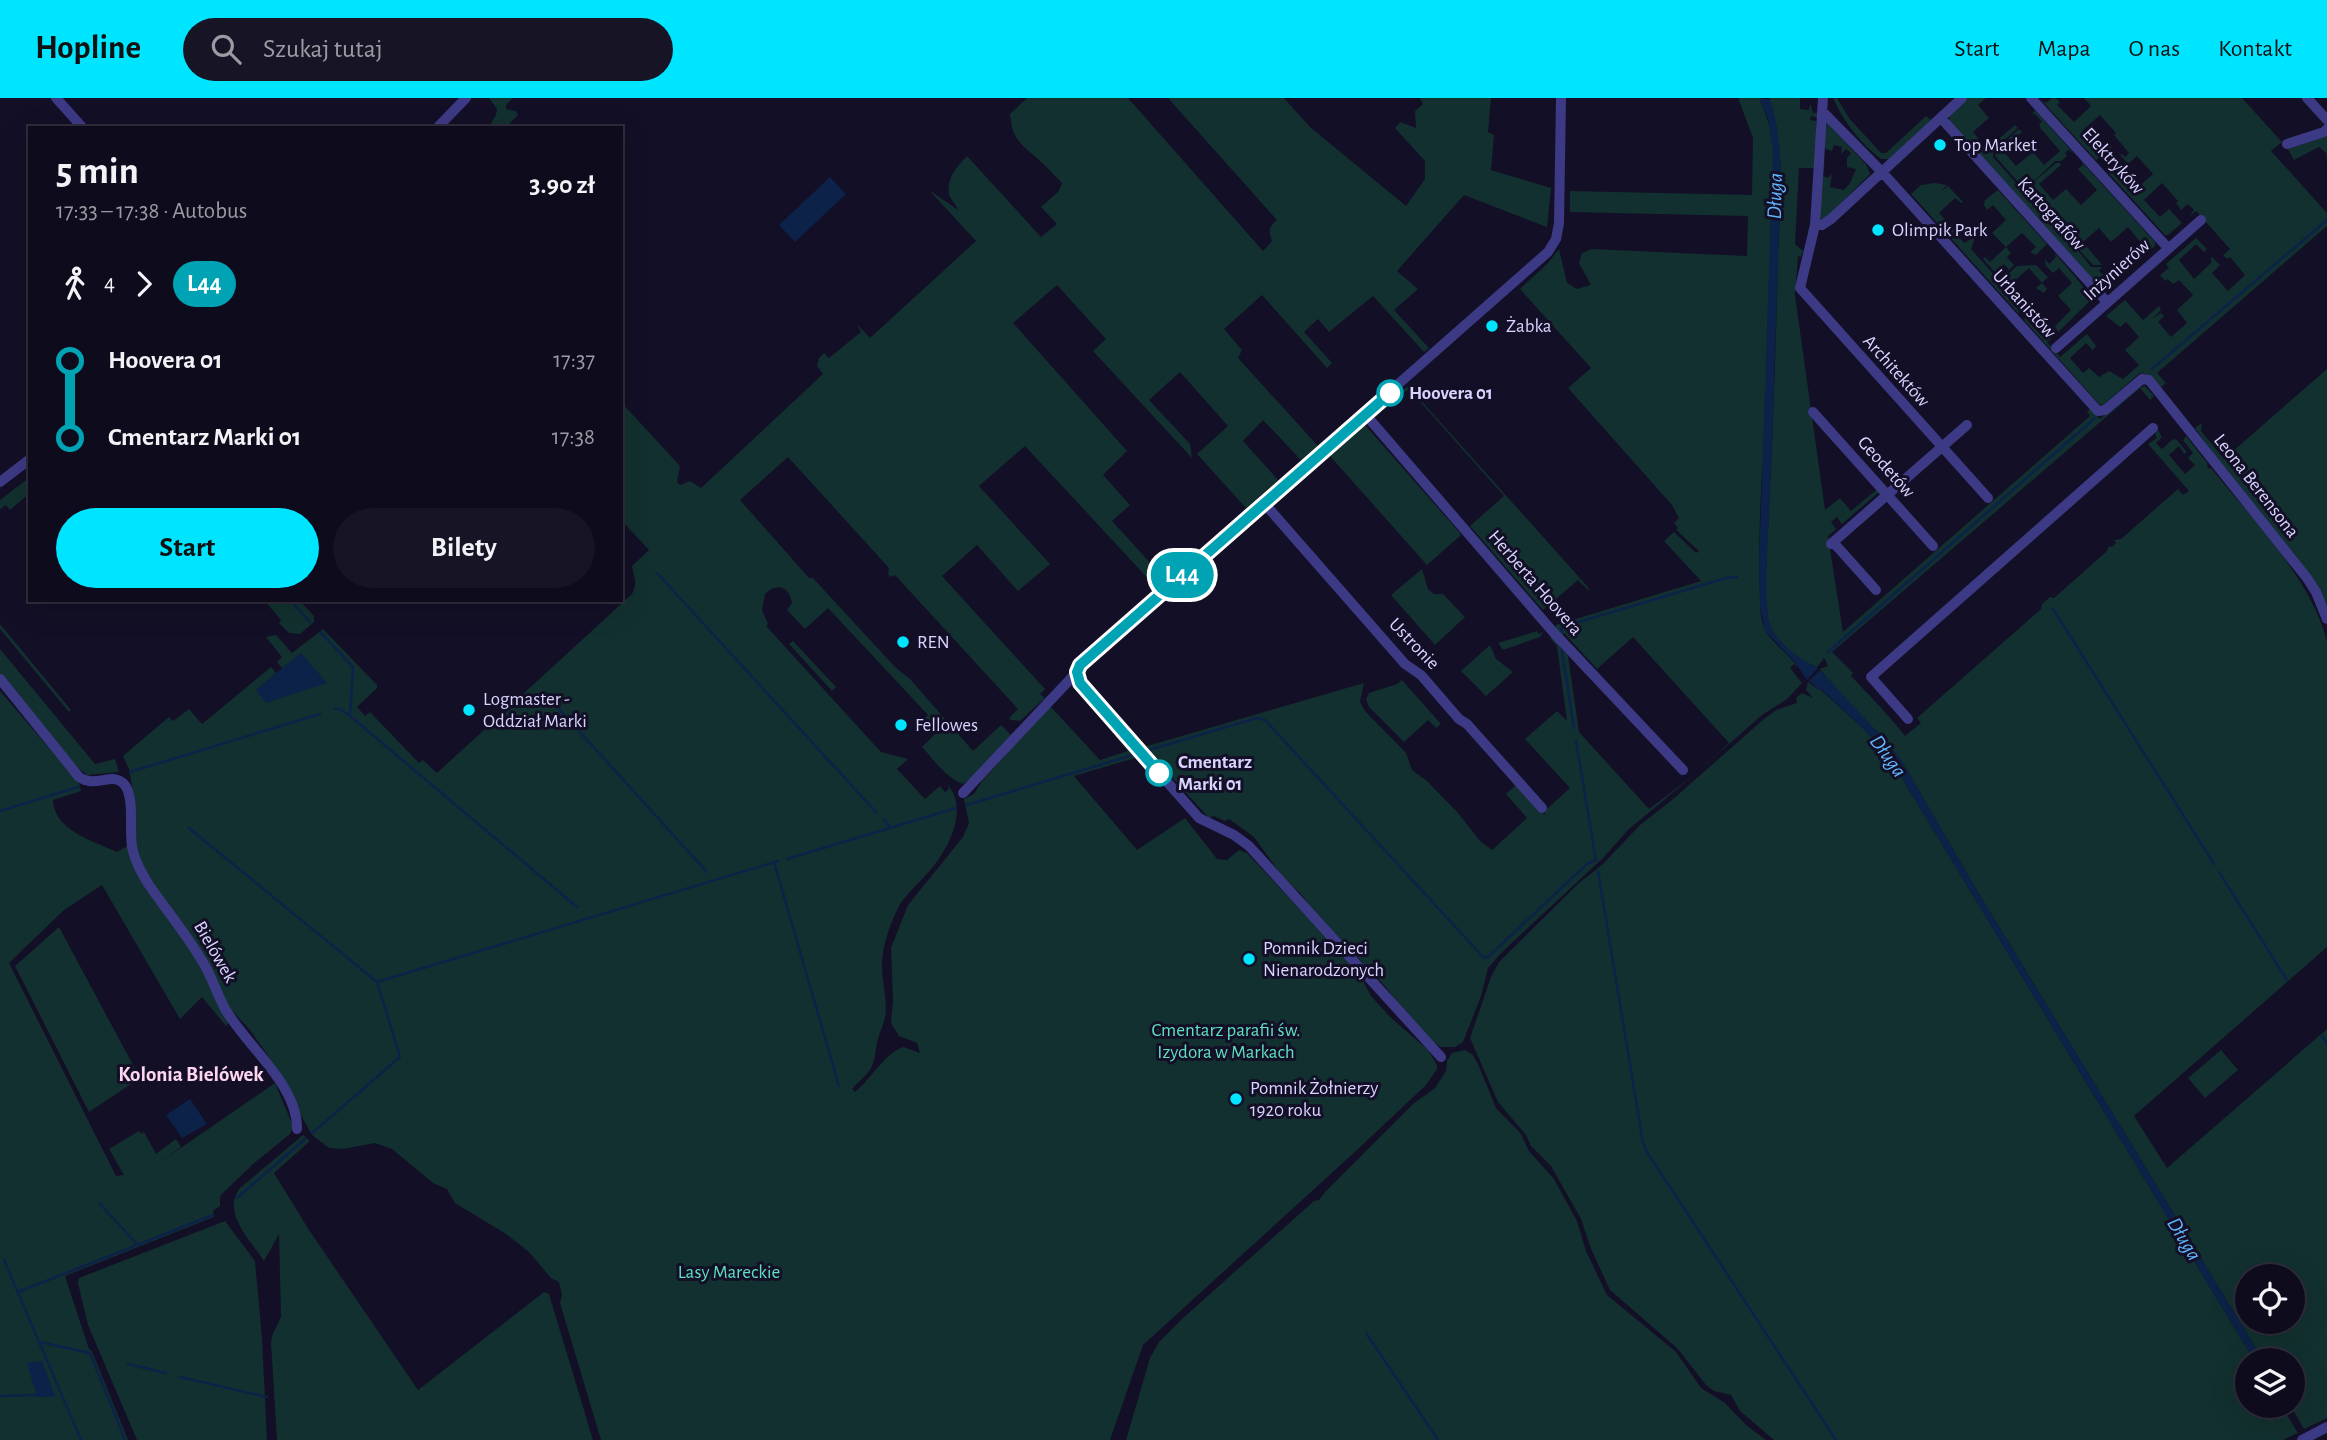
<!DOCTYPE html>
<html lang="pl">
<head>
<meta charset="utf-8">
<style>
  body { margin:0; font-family:"Alegreya Sans",sans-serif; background:#171425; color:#f1f3f6; height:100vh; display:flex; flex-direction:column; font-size:26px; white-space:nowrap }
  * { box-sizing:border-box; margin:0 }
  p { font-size:23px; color:#9b9ba3 }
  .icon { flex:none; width:38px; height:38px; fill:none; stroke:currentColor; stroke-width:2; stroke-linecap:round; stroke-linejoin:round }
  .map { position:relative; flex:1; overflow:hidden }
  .panel { position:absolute; left:28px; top:28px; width:595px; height:476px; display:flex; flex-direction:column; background:#0e0b1c; border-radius:0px; box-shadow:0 7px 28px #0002,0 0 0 2px #2e2b3b }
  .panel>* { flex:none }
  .badge { padding:0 14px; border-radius:23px; font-size:24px; line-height:46px }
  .controls { position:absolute; left:2235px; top:1166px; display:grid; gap:14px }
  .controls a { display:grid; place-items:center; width:70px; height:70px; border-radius:50%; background:#0e0b1c; box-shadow:0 7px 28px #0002,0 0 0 2px #2e2b3b; font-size:35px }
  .map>.badge { position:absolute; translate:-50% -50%; box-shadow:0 0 0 4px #fff }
  .legs { display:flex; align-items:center; gap:10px; height:77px; padding:0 28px; font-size:23px }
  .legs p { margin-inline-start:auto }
  .overview { display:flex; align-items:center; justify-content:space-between; height:119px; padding:0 28px }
  h1 { font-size:38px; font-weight:700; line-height:52px }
  .cta { display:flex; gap:14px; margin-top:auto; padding:14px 28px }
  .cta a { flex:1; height:80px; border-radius:42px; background:#00e5ff; color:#111; font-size:28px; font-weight:700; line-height:80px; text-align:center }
  .cta a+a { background:#171425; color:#f1f3f6 }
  ul { padding:0 28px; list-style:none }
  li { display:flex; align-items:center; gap:24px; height:77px; font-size:26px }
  li i { display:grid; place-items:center; width:10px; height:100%; margin:0 9px; background:currentColor }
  li i::after { content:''; width:18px; height:18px; margin:-9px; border:5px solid; border-radius:50%; background:#0e0b1c }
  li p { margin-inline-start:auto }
  li:first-child i { background:linear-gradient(#0000 50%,currentColor 0) }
  li:last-child i { background:linear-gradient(currentColor 50%,#0000 0) }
  header { display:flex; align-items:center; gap:42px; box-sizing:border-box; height:98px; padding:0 35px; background:#00e5ff; color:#111 }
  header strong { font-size:33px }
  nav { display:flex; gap:38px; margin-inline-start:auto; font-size:24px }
  .search { width:490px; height:63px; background:#171425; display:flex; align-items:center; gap:18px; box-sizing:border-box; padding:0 24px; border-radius:38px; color:#9b9ba3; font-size:26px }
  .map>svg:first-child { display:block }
  .green { fill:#12302f; fill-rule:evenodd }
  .water { fill:#0c2248 }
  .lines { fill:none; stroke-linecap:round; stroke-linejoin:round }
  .stream { stroke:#0c2248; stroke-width:2.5 }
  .minor { stroke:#3d3a85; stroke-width:10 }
  .line-1-casing { stroke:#fff; stroke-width:16 }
  .line-1 { stroke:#00a3b4; stroke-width:10 }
  .poi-dot { fill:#00e5ff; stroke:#130f26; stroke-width:2.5 }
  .stop-1-dot { fill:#fff; stroke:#00a3b4; stroke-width:3.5 }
  .labels { text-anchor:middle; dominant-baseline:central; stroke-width:6; stroke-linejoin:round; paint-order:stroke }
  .poi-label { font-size:19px; fill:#d9d4ff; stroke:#130f26; text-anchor:start }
  .street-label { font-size:19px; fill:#d9d4ff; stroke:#130f26 }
  .stop-label { font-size:19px; font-weight:bold; fill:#d9d4ff; stroke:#130f26; text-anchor:start }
  .park-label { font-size:19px; fill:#5fe0c0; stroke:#130f26 }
  .water-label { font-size:21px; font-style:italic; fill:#62b6ff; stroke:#130f26 }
  .neighbourhood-label { font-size:21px; font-weight:bold; fill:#ffd6f0; stroke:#130f26 }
</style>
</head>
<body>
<header>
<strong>Hopline</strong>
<div class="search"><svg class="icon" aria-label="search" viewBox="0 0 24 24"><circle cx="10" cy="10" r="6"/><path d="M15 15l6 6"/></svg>Szukaj tutaj</div>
<nav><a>Start</a><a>Mapa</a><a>O nas</a><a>Kontakt</a></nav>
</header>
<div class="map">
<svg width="2327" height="1342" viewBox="0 0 2327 1342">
  <rect width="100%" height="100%" fill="#130f26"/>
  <!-- green -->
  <path class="green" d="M489,0H513L506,7V11L516,13L518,17L505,30H495L491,25L496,17L497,11Z
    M1027,0H1128L1263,153L1272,143C1268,133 1269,128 1277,122L1168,0H1284L1310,29L1406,108L1425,81V63L1395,30L1400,24L1416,30L1415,13L1423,6L1420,0H1491L1488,34L1494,37L1491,72L1551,90L1547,129L1464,97L1397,173L1418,191L1394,212L1429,250L1424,254L1373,198L1329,234L1318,221L1304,234L1332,265L1327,270L1262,197L1224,231L1242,252L1238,260L1318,348L1301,362L1263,322L1243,343L1278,382L1246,410L1197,356L1228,328L1180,274L1149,302L1190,346L1192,360L1093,253L1106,241L1057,187L1013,225L1127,353L1103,377L1130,407L1112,423L1165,481L1155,488L1025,348L979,388L1050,466L1018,493L977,447L942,478L1045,591L1040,596L1045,600L1020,623L1011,622L1009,620L1018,611L895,477L890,479L888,476L889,470L788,359L740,402L809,480H813L895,569L910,581L973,653L1001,627L1011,637L971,680L963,686C946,680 934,662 922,649L940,631L933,623L919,635L915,630L928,617L828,510L805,531L787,512L792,505C789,489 778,484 765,496L762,512L768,526L766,528L881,654L908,661L897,671L925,701L940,688L945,694L949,691L947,686C971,712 946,756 926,777C916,788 905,797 898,810C890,827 882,847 882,867C882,884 888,903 885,920C883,927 880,934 878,941C875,951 876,962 870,972C865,979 857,985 852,991L855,994C872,980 882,958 903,949L920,955L917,945L899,938L891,925L893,902L891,850L908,807L963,739L969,725L964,701L974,696L982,683L1050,608L1100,662L1128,653L1115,638L1118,635L1138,659L1074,678L1137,752L1185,720L1217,761L1227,762L1239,752L1247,755L1357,872L1371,898L1390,919L1428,952L1437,967V971L1426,987L1357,1052L1143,1247L1110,1342H601L560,1205L562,1197L559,1184L551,1180L529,1154L506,1136L455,1105L447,1091L433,1085L392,1051L375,1045L343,1051L329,1050L312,1037L267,956L250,932L228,908L144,773L135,747L134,698L129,671L123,658L169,619L173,623L189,611L202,626L271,569L276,575L256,592L301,555L282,570L277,564L282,559L266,539L276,537L292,555L323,531L377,587V590L357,609L365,618L370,614L419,665L423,662L437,675L632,496C638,484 634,480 632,468L649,452L621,422V304L680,368L677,384L680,387L690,383L701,390L823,276L817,268L819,260L824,255L829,260L861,234L857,226L870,240L976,143L929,92L958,112C956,106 950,101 949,96C946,81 957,68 967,58L1041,139L1057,126L1041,109L1059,93L1062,85C1054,77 1047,69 1038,61C1021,46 1012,42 1010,16Z
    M1738,0H1760L1774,41L1775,73L1772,76L1765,368L1762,372C1760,414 1758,455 1760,497C1760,507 1760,520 1764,529C1771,546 1789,555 1798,570L1794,566L1790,570L1802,585L1787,601L1762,617L1696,675L1729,645L1633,539L1597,571L1564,535L1562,537L1555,530L1556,527L1701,483L1664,443L1674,434L1696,455L1699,453L1676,432L1678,430L1674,425L1679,420L1672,407L1568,290L1591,270L1520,191L1547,166L1559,151L1567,185L1577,191L1591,187L1579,165L1582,155L1592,151L1747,158L1748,118L1570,114V93L1752,97L1753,40Z
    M1769,0H1800V11L1809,12L1810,5L1813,15H1818V20L1811,18L1810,22L1816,23V70H1799L1795,146L1803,153L1801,159L1798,158L1795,197L1825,412L1840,400L1851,413L1876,392L1879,394L1842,426L1837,419L1831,424L1836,431L1828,438L1843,534L2090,318L2087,314L2090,311L2100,321L2139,290L2145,288L2154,298L2150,302L2140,290L1832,554L1853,575L1851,578C1868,596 1888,616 1905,638L1921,625L1917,620L2041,511L2042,506L2050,499L2054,500L2107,453L2109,448L2112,449L2116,445L2114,442L2121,441L2178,391L2183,397L2189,393L2148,346L2157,340L2155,336L2158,332L2162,339L2156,345L2162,351L2173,341L2177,342L2187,354L2184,356L2179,348L2169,357L2185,376L2195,367L2188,360L2193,355L2183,342L2186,338L2208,366L2207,368L2209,371L2211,370C2252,421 2310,479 2327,543V849L2134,1018L2167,1070L2327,931V1320L2304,1331L2290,1307H2292V1262H2263L1976,791L1903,665L1885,642L1841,597L1820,571L1828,568L1825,561L1822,560L1823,562L1817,569C1802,565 1776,543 1770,528C1762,508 1768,436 1769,412C1773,329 1776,246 1778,163C1779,109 1787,52 1769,0ZM2247,1178H2292V1223H2247Z
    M1833,0H1837L1849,20L1881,55H1886L1926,18L1931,22L1889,61H1881C1861,46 1843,23 1833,0Z
    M1967,0H1986L1978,7L1989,20L1973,34L1987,51L2015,27L2018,30L1994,51L1993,59L2017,86L2018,84L1995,58L1996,52L2019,31L2022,34L2002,52L2016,68L2033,54L2044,67L2060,53L2041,31L2039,26L2042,24L2035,16L2032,17L2035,12L2074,56L2068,52L2065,55L2067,58L2061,63H2055L2030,87L2056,65H2060L2061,67L2039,86L2053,102L2066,91L2081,107L2097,92L2078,71L2083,67L2080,62L2155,144V148L2123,176L2117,168L2142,146L2128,129L2111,144L2099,130L2083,144L2102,167H2093L2068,140L2091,169H2102L2099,173L2108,182L2105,185L2108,189L2099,190L1950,24L1949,18Z
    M2052,0H2056L2060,4L2057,7L2074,24L2091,8L2084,0H2242L2282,44L2271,53L2327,115V128L2157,275L2166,285L2161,289L2150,277L2140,275L2103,307L2099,306L2024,222L2025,220L2039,235L2044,231L2052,240L2047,244L2060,259L2087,236L2096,248L2093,252L2086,245L2070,260L2083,275L2089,270L2099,279L2109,273L2123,281L2139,267L2125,252L2139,239L2126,224L2120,229L2106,218L2125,202L2143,222L2159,208L2161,212L2152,221L2161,215L2164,218L2158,224L2171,239L2187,225L2177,212L2193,197L2179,182L2173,186L2168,181L2165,183L2160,177L2169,170L2166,166L2196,140L2207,151L2204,154L2196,146L2179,162L2194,181L2212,164L2210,161L2212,159L2220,167L2212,175L2228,193L2245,177L2230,159L2227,161L2223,157L2230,151L2196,113L2189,119L2194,112L2188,106L2181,112L2176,105L2178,103L2162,85L2144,102L2160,119L2169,111L2182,125L2168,137H2165L2103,69L2108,73L2115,67L2113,61L2122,72L2120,74L2135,92L2153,76L2137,58L2128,66L2120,57L2122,56L2125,59L2129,55L2114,37L2116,35L2100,17L2082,33L2099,51L2107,44L2112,49L2096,62L2041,2L2046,5Z
    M1827,25L1866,66L1870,76L1830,116L1822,121L1819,119L1823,68L1825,62L1823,78L1828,80L1832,76L1830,89L1844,92L1850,85L1856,71L1847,69V60L1851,55L1846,51L1841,56L1842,49L1834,47L1832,53L1826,51L1824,46Z
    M2327,38V64L2326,55L2319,49L2294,62L2288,51Z
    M1935,85L1947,87L1940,94L1948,88L1963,104L1961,105L1955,100L1939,115L1952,129L1958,125L1963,133L1958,138L1964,145L1975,139L1971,151L2024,210L2018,215L1911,96L1921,87Z
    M1998,92L2047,146L2036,157L2030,154L2036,149L2022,135L2006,149L2011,155L2007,159L2014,167L2009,172L2004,166L1998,171L2003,177L2000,180L1983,161L1985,159L1990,164L2006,149L1992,135L2006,122L1993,107L1987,112L1984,107L1985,102Z
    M2054,154L2093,200L2058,234L2055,228L2071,212L2058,198L2072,185L2059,170L2053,175L2046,168L2045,161L2049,166L2056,159Z
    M2036,167L2048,179L2042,185L2047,191L2044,195L2036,190L2042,185L2029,170L2012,185L2011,187L2016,192L2014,194L2002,182L2017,168Z
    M2327,271V510L2195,330L2202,325L2201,333L2224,361Z
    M1408,288L1587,488L1590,494L1578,482L1543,512L1470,428L1504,398L1409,291L1402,296L1401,294Z
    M1365,327L1460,435L1461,437L1427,467L1330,358L1361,329Z
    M30,379V395L10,412L6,407L0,411V402Z
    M1422,471L1428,491L1434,496H1443L1465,519L1435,547L1391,497Z
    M264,502H299L314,518V524L300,536L289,535L279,525L281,522Z
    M0,526L71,612L69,614L0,531Z
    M1537,533L1538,536L1543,534L1540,539L1503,552L1498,545Z
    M1552,539L1568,558L1579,634L1649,711L1694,677L1629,731L1603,760L1502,854L1488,870L1481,898L1463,944L1455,949H1441L1432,943L1398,906L1385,888L1313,813L1301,796L1282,778L1254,739L1229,721L1225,723L1214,718L1209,720L1144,649L1364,585L1360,604L1365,613L1406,655L1412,672L1427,683L1458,715L1481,744L1492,752L1527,720L1506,696L1516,687L1544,717L1547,711L1570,690L1525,641L1557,613L1567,623L1557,548L1550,540Z
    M793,543L836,589L832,593L789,546Z
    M1490,547L1496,561L1513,574L1486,598L1461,573Z
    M0,551L95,666L115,661L119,674L87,677L71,664L0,575Z
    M1402,582L1441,626L1436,630L1428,622L1404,644L1369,609L1366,601L1369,595L1397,586Z
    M1808,584L1817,591L1821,592L1866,633L1894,667L2254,1262H2247V1307H2281L2298,1335L2283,1342H1774L1740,1313L1731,1297L1714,1293L1706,1287L1677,1250L1610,1192L1591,1151L1581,1121L1551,1068L1531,1048L1526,1037L1498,1004L1470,940L1491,879L1499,864L1579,785L1602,767L1640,727L1672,702L1764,621L1776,612L1797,605L1796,600L1802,595L1813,600L1806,592Z
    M0,593L79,685L81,693L53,702C54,733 94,743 117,754L129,747L190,848L229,924L226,928L202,899L180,921L102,787L64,812L9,865L116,1078L124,1077L109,1051L139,1033L141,1036L144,1034L156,1056L176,1041L181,1049L156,1067L275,985L293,1028L290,1036L253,1066L220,1098V1108L213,1113L214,1119L65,1178L89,1251L92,1253L128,1342H0Z
    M59,829L140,980L89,1014L15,868Z
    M1465,952L1473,957L1478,966L1496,1010L1521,1036L1529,1053L1554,1081L1577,1123L1586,1153L1607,1197L1676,1254L1701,1290L1725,1305L1746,1327L1766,1342H1126L1150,1260L1159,1244L1182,1221L1314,1103L1319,1102L1325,1094L1413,1006L1435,990L1446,973L1447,963L1452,955Z
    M2221,952L2238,972L2205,1000L2188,980Z
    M303,1037L310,1043L274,1075L309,1132L418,1292L544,1194L549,1196L593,1342H277L271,1245L272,1238L281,1219L279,1136L264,1163C250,1142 221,1114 240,1090Z
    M225,1123L255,1163L262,1240L267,1342H137L88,1227L78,1185L79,1180Z"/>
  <!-- water -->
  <path class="water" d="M1760,0L1770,2C1787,54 1779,111 1778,165C1775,249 1773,334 1769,419C1768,440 1763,514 1771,530C1780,547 1801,562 1818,570L1807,582L1794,563L1765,533L1760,508L1759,464L1773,53L1768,21Z
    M830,79L846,96L795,144L779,127Z
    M301,555L327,585L266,605L256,592Z
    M1820,572L1885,642L1903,665L1976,791L2263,1262H2254L1894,667L1866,633L1822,592L1817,591L1809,583Z
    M190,1001L207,1026L182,1040L166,1017Z
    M42,1263L55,1298L53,1299H37L27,1265Z"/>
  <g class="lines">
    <!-- stream -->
    <path class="stream" d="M2152,271L2327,122
      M657,475L876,714
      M290,502L310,524
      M2053,511L2214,766
      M321,535L353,569L350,618L577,809
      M1560,537L1562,529L1726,480L1737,479
      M1561,547L1574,630
      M1828,554L2095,320
      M548,599L707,774
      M335,611H340L350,618
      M1576,643L1596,763
      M1149,652L1257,620L1265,622L1484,860L1489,858L1587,766L1596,762
      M130,674L320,616
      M967,707L1136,656
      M0,713L78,689
      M884,722L891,730
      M189,730L377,884L778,763
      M787,761L956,710
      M774,764L839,988
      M1598,773L1643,1045L1647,1054L1836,1342
      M2219,774L2287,882
      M2322,938L2327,946
      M312,1035L400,959L377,884
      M237,1100L305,1041
      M100,1106L136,1145
      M4,1162L81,1342
      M18,1194L213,1117
      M1366,1235L1438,1342
      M39,1244L90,1255L125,1342
      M128,1266L166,1275
      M180,1279L267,1299
      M0,1298L38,1297"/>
    <!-- minor -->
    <path class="minor" d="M56,0L83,30
      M1823,0L1815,127L1800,190L1988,400
      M2031,0L2168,150
      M2307,0L2327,22
      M1823,14L1882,74L2098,313L2105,312L2142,281L2149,282L2307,480L2316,494L2327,521
      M1941,20L2107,204
      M437,30L466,0
      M2287,46L2324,34L2327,31
      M1815,127H1822L1831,121L1962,0
      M2056,250L2201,122
      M1813,314L1933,448
      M1365,316L1554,535L1683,672
      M0,384L30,361
      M1264,405L1405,566L1421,577L1459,621L1467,626L1542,710
      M1833,444L1876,492
      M1831,446L1967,327
      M1077,574L1078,581L1085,591L1199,720L1234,737L1249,748L1441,959
      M0,581L79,679C96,691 112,673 124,686C135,698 129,732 132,748C134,762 142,776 149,787C167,813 188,838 204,866C212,880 217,895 224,909C244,946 298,986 297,1031
      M1908,621L1871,579L2153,330
      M963,695L1077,574L1083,564L1548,154L1556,141L1559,125L1561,0
      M2302,1342L2327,1329"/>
  </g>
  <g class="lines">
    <!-- line-1 casing -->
    <g class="line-1-casing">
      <path id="line-1" d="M1159,675L1080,585L1077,574L1080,567L1390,295"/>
    </g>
    <!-- line-1 -->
    <use href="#line-1" class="line-1"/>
  </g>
  <!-- markers -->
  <g class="poi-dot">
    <circle cx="1940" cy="47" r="7"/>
    <circle cx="1878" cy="132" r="7"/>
    <circle cx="1492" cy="228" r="7"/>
    <circle cx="903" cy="544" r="7"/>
    <circle cx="469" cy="612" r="7"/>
    <circle cx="901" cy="627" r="7"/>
    <circle cx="1249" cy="861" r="7"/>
    <circle cx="1236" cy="1001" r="7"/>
  </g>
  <g class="stop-1-dot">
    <circle cx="1390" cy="295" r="12"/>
    <circle cx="1159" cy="675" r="12"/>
  </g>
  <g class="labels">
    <!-- poi labels -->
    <g class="poi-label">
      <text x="1954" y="47">Top Market</text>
      <text x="1892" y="132">Olimpik Park</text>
      <text x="1506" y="228">Żabka</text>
      <text x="917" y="544">REN</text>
      <text x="483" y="601">Logmaster -<tspan x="483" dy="22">Oddział Marki</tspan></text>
      <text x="915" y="627">Fellowes</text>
      <text x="1263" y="850">Pomnik Dzieci<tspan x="1263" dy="22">Nienarodzonych</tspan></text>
      <text x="1250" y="990">Pomnik Żołnierzy<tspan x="1250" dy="22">1920 roku</tspan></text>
    </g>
    <!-- street labels -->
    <g class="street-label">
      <text transform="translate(2113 63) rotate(48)">Elektryków</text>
      <text transform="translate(2051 116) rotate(48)">Kartografów</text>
      <text transform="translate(2117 172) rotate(-42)">Inżynierów</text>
      <text transform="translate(2024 206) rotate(48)">Urbanistów</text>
      <text transform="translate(1896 273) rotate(48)">Architektów</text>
      <text transform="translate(1886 369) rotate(48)">Geodetów</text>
      <text transform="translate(2256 388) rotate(52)">Leona Berensona</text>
      <text transform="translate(1535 485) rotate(49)">Herberta Hoovera</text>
      <text transform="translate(1414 546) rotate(46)">Ustronie</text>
      <text transform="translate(215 854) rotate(60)">Bielówek</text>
    </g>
    <!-- stop labels -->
    <g class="stop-label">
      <text x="1409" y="295">Hoovera 01</text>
      <text x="1178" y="664">Cmentarz<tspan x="1178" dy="22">Marki 01</tspan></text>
    </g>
    <!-- park labels -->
    <g class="park-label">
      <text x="1226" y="932">Cmentarz parafii św.<tspan x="1226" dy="22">Izydora w Markach</tspan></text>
      <text x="729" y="1174">Lasy Mareckie</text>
    </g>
    <!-- water labels -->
    <g class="water-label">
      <text transform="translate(1775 98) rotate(-88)">Długa</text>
      <text transform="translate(1888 658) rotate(54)">Długa</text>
      <text transform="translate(2184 1141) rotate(59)">Długa</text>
    </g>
    <!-- neighbourhood labels -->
    <g class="neighbourhood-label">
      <text x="191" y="976">Kolonia Bielówek</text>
    </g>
  </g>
</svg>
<div class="controls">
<a><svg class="icon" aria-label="locate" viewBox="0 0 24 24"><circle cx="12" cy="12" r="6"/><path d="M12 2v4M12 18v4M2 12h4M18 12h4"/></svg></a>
<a><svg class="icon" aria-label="layers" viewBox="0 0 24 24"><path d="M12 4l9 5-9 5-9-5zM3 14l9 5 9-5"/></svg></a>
</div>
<b class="badge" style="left:1182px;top:477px;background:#00a3b4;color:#fff">L44</b>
<section class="panel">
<div class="overview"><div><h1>5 min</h1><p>17:33 – 17:38 · Autobus</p></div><b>3.90 zł</b></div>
<div class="legs"><svg class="icon" aria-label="walk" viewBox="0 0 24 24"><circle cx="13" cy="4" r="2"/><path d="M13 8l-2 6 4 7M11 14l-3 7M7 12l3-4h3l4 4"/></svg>4<svg class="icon" aria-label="forward" viewBox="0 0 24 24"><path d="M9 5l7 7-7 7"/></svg><b class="badge" style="background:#00a3b4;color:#fff">L44</b></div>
<ul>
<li><i style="color:#00a3b4"></i><b>Hoovera 01</b><p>17:37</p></li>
<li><i style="color:#00a3b4"></i><b>Cmentarz Marki 01</b><p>17:38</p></li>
</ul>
<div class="cta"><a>Start</a><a>Bilety</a></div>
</section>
</div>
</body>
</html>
